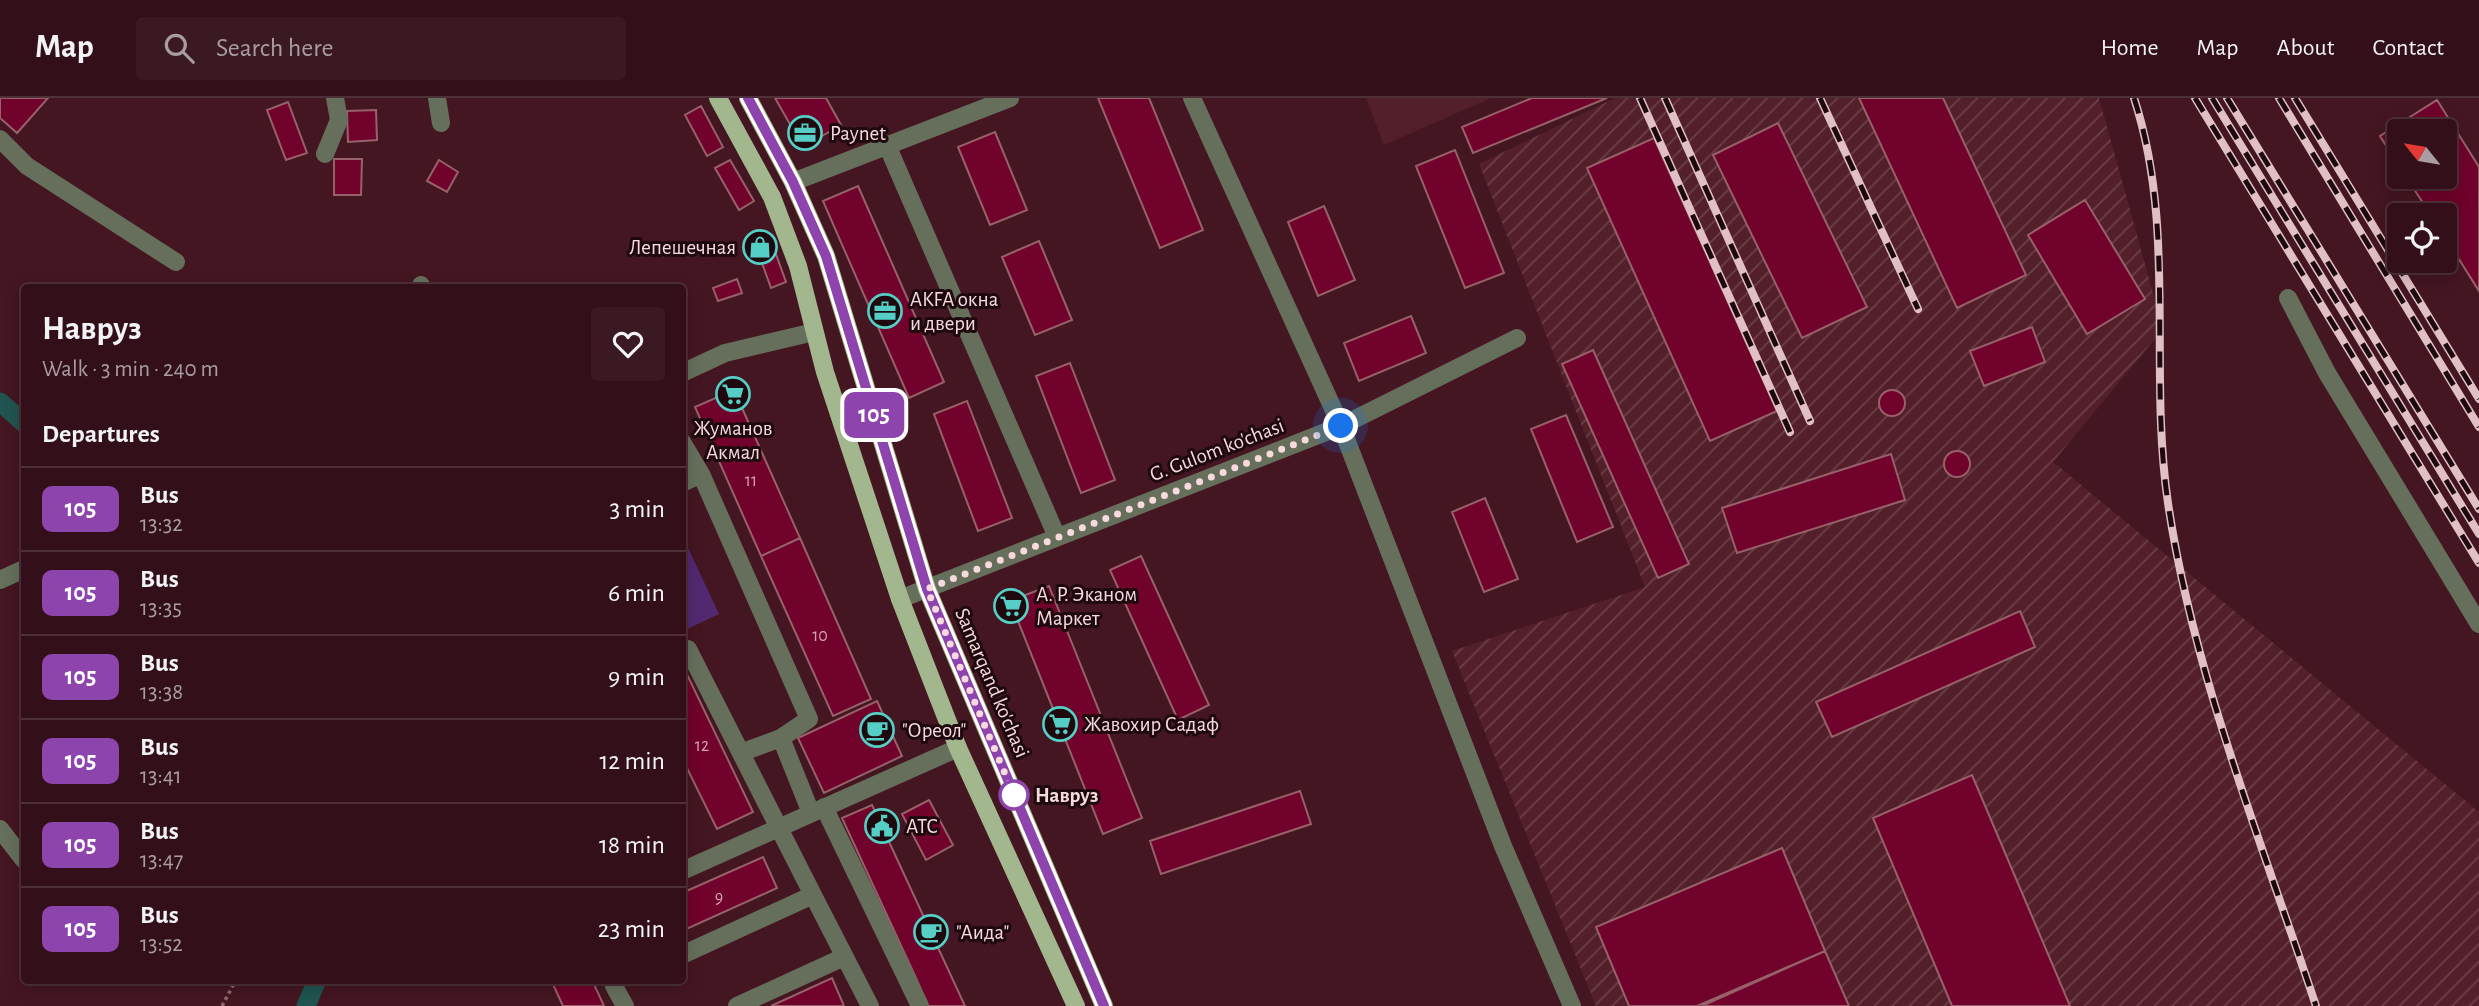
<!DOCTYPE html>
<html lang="en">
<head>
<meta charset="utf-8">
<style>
  body { margin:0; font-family:"Alegreya Sans",sans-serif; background:#3b1922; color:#f1f3f6; height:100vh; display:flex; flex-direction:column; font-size:26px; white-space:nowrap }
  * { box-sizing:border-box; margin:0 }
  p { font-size:23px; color:#a99da2 }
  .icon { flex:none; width:38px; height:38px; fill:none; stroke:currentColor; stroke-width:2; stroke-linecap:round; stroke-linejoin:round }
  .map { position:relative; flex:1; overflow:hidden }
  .side { position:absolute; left:21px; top:186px; width:665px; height:700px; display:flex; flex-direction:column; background:#331019; border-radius:7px; box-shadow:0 4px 18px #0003,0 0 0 2px #4e3038 }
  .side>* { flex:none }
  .badge { padding:0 14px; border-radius:10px; font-size:24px; line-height:46px }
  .needle { width:46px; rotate:300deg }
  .buttons { position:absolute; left:2387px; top:21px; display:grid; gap:14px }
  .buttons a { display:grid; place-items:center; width:70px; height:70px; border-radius:7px; background:#331019; box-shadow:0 4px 18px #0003,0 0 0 2px #4e3038; font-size:35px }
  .you { position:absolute; width:35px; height:35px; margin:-18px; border:5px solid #fff; border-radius:50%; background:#1a73e8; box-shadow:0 0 0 10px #1a73e833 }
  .map>.badge { position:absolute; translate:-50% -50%; box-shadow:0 0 0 4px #fff }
  h2 { padding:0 21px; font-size:26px; line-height:63px }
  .round { display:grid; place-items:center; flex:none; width:74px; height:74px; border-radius:7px; background:#3b1922 }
  .overview { display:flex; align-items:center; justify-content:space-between; height:119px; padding:0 21px }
  h1 { font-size:33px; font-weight:600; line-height:52px }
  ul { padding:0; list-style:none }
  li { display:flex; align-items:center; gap:21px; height:84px; padding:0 21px; border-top:2px solid #4e3038 }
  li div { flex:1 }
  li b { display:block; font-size:26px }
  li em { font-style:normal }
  li .badge { min-width:77px; font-weight:700; text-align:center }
  header { display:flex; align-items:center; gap:42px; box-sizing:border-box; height:98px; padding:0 35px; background:#331019; border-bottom:2px solid #4e3038 }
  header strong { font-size:33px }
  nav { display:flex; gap:38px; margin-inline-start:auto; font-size:24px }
  .search { width:490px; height:63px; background:#3b1922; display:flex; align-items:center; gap:18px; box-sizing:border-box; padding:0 24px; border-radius:7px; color:#a99da2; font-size:26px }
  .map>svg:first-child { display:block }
  .built { fill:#531f2b }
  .industrial { fill:url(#industrial-furrows) }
  .pitch { fill:#522970 }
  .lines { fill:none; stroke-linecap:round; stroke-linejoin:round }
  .canal { stroke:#205450; stroke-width:19 }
  .building { fill:#70022b; stroke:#97616a; stroke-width:2 }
  .path { stroke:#8f676f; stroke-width:3.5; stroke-dasharray:3.5 3.5; stroke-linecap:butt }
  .minor { stroke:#666f5c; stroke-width:18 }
  .major { stroke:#a3b78e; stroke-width:18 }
  .rail-casing { stroke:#e1c0c5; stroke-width:8 }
  .rail { stroke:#1e0a0e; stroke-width:5; stroke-dasharray:16; stroke-linecap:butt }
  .line-casing { stroke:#fff; stroke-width:16 }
  .line { stroke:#8e44ad; stroke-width:10 }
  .walk { stroke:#f8d9dd; stroke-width:7; stroke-dasharray:0 12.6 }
  .stop-dot { fill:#fff; stroke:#8e44ad; stroke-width:3.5 }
  .labels { text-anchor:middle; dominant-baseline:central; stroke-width:6; stroke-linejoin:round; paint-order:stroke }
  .number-label { font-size:18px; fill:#d6a3b0 }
  .poi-label { font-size:21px; fill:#f8d9dd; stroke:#1e0a0e; text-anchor:start }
  .street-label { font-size:21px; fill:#f8d9dd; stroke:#1e0a0e }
  .stop-label { font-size:21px; font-weight:bold; fill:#f8d9dd; stroke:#1e0a0e; text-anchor:start }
</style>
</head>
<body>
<header>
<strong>Map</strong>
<div class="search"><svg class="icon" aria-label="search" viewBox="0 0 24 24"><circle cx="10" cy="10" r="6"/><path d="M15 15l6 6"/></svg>Search here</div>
<nav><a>Home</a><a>Map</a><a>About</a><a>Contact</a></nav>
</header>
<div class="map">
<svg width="2479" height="908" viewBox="0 0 2479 908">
  <defs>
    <pattern id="industrial-furrows" width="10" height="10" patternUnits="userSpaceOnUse" patternTransform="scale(1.75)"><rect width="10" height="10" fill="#531f2b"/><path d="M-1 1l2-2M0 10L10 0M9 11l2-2" fill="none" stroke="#6c3f49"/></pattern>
  </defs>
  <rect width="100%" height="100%" fill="#441621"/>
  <!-- built -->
  <path class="built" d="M1366,0H1491L1384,47Z"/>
  <!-- industrial -->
  <path class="industrial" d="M1615,0H2099L2163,231L2053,364L2479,714V908H1596L1452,553L1645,489L1479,66Z"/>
  <!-- pitch -->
  <path class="pitch" d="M682,437L719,516L683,533H682Z"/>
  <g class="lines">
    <!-- canal -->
    <path class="canal" d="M0,304L24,325
      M306,908L317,882"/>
  </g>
  <!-- building -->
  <path class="building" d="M0,0H48L17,35L0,20Z
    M775,0H826L841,27L803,49Z
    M1098,0H1149L1203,132L1160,150Z
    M1532,0H1607L1473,55L1462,29Z
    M1859,0H1943L2026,177L1957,210Z
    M2437,2L2479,69V193L2445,139V117H2431L2406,79H2445V33H2399V68L2380,38Z
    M288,4L307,55L286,62L267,12Z
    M701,8L723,49L707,58L685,17Z
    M376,12L377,42L348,44L347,13Z
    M1778,25L1867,209L1802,240L1713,57Z
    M995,34L1027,112L990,127L958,49Z
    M1654,40L1777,313L1710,343L1587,70Z
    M1455,52L1504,175L1465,190L1416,68Z
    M334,61H362L361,97H334Z
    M439,62L458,74L447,94L427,83Z
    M730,62L754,103L739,112L715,70Z
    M858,88L944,284L909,300L823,103Z
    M2085,102L2145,201L2087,236L2028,137Z
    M1324,108L1355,182L1318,198L1288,124Z
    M769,137L786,184L771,190L754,143Z
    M1039,143L1072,222L1035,237L1002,159Z
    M737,181L742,195L718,203L713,190Z
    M1411,218L1426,255L1359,283L1344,245Z
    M2032,229L2045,264L1984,288L1970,253Z
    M1593,252L1689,466L1658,480L1562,266Z
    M1070,265L1115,382L1081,395L1036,278Z
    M734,292L800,440L761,458L695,309Z
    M1879 305a13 13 0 1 1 26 0a13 13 0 1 1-26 0Z
    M967,303L1012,420L978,433L934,316Z
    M1566,317L1613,429L1577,444L1531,331Z
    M1944 366a13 13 0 1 1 26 0a13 13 0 1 1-26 0Z
    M1891,356L1905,402L1737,455L1722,410Z
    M1485,400L1518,481L1484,494L1452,414Z
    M800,440L871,601L833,618L761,458Z
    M1141,458L1209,607L1178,622L1110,472Z
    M1049,488L1142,720L1103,736L1010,503Z
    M2020,513L2035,549L1832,639L1816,604Z
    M682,566L753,714L717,731L682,660Z
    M877,603L902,658L824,695L798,640Z
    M1972,677L2070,908H1952L1873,720Z
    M1300,693L1311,726L1161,776L1150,743Z
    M929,702L953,747L926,762L902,716Z
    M872,707L965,908H928L916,880L842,720Z
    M1782,750L1825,853L1697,908H1629L1596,829Z
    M763,759L777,790L682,833V795Z
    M1825,853L1849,908H1702Z
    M832,880L844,908H771L806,892Z
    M551,882H592L604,908H563Z"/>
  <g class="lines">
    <!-- path -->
    <path class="path" d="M222,908L236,882"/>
    <!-- minor -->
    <path class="minor" d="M437,0L441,25
      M1192,0L1341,328L1503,748L1572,908
      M0,41L27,68L176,164
      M887,47L1057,439
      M325,56L339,22L335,0
      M793,84L1010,0
      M421,187L422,189
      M2288,200L2327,275L2479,526
      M682,275L725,255L814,234
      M682,344L701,376L809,621L781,640L811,715
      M682,385L701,376
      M0,482L24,471
      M900,501L1341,328L1517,240
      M743,654L781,640
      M824,709L920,908
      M0,731L24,762
      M682,773L958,650
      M813,797L870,908
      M682,857L813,797L688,551
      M614,888L625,908
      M737,908L844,859"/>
    <!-- major -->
    <path class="major" d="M718,0L772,99L798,168L825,274L900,501L958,650L1076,908
      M748,0L793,84L826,158L927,491L1104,908"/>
    <!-- rail casing -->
    <g class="rail-casing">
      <path id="rail" d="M1640,0L1790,334
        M1665,0L1810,323
        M1820,0L1918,211
        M2134,0C2177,131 2148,271 2168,405C2193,575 2262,745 2316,908
        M2195,0L2479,465
        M2212,0L2479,436
        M2227,0L2479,411
        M2279,0L2479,329
        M2295,0L2479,301"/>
    </g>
    <!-- rail -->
    <use href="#rail" class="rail"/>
  </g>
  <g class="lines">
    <!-- line casing -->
    <g class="line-casing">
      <path id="line" d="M748,0L793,84L826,158L927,491L1104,908"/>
    </g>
    <!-- line -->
    <use href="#line" class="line"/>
    <!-- walk -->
    <path class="walk" d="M1014,697L927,491L1341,328"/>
  </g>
  <!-- icons -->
  <defs>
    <g id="office-ring" transform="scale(1.75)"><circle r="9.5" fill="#1e0a0e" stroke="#55cec5" stroke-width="1.5"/><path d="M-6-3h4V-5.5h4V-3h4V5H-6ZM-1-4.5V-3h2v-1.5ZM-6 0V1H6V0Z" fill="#55cec5"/></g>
    <g id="shop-ring" transform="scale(1.75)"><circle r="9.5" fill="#1e0a0e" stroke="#55cec5" stroke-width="1.5"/><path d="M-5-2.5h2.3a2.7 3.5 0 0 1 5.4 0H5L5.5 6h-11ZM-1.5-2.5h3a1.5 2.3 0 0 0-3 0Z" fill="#55cec5"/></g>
    <g id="supermarket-ring" transform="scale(1.75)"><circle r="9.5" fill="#1e0a0e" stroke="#55cec5" stroke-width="1.5"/><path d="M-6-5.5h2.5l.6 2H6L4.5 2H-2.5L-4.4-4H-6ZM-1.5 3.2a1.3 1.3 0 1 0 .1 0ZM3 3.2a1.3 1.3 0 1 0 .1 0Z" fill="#55cec5"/></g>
    <g id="cafe-ring" transform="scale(1.75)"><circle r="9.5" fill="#1e0a0e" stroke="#55cec5" stroke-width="1.5"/><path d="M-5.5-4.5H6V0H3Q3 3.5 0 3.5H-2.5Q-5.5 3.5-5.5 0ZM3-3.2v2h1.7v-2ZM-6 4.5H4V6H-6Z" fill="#55cec5"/></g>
    <g id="civic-ring" transform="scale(1.75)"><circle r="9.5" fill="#1e0a0e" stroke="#55cec5" stroke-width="1.5"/><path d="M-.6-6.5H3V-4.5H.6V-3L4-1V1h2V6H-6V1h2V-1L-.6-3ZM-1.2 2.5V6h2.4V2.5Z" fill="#55cec5"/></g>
  </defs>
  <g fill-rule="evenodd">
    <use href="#office-ring" x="805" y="35"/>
    <use href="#shop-ring" x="760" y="149"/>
    <use href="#office-ring" x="885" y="213"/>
    <use href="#supermarket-ring" x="733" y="296"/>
    <use href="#supermarket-ring" x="1011" y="508"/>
    <use href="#supermarket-ring" x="1060" y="626"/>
    <use href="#cafe-ring" x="877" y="632"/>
    <use href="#civic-ring" x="882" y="728"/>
    <use href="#cafe-ring" x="931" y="834"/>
  </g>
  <!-- markers -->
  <circle class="stop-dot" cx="1014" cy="697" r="14"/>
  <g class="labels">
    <!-- number labels -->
    <g class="number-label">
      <text x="751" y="383">11</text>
      <text x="820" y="538">10</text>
      <text x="702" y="648">12</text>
      <text x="719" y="800">9</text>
    </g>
    <!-- poi labels -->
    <g class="poi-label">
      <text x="830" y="35">Paynet</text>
      <text x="736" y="149" text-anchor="end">Лепешечная</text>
      <text x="910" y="201">AKFA окна<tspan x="910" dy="24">и двери</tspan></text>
      <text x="733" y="330" text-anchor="middle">Жуманов<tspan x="733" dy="24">Акмал</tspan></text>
      <text x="1036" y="496">А. Р. Эканом<tspan x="1036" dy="24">Маркет</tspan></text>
      <text x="1084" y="626">Жавохир Садаф</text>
      <text x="902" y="632">"Ореол"</text>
      <text x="906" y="728">АТС</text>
      <text x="956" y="834">"Аида"</text>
    </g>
    <!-- street labels -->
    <g class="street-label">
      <text transform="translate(1217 352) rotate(-21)">G. Gulom ko'chasi</text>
      <text transform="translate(992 585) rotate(67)">Samarqand ko'chasi</text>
    </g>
    <!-- stop labels -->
    <g class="stop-label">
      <text x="1035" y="697">Навруз</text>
    </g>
  </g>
</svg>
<div class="buttons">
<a><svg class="needle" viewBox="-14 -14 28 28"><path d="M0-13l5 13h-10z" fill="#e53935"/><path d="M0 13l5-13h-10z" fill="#a99da2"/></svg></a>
<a><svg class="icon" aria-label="locate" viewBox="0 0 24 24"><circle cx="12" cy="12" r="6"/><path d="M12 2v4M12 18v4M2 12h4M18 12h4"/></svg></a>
</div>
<div class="you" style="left:1341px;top:328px"></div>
<b class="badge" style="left:874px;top:317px;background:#8e44ad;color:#fff">105</b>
<section class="side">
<div class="overview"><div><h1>Навруз</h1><p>Walk · 3 min · 240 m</p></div><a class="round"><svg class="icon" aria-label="heart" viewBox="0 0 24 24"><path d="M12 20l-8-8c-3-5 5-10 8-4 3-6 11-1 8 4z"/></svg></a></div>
<h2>Departures</h2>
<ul>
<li><span class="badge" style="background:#8e44ad;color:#fff">105</span><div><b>Bus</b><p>13:32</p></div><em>3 min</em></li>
<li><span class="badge" style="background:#8e44ad;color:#fff">105</span><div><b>Bus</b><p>13:35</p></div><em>6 min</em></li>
<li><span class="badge" style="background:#8e44ad;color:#fff">105</span><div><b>Bus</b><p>13:38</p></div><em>9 min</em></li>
<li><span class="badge" style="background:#8e44ad;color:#fff">105</span><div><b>Bus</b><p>13:41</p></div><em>12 min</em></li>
<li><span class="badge" style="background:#8e44ad;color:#fff">105</span><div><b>Bus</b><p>13:47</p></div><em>18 min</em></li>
<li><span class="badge" style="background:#8e44ad;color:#fff">105</span><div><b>Bus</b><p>13:52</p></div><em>23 min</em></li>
</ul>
</section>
</div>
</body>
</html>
